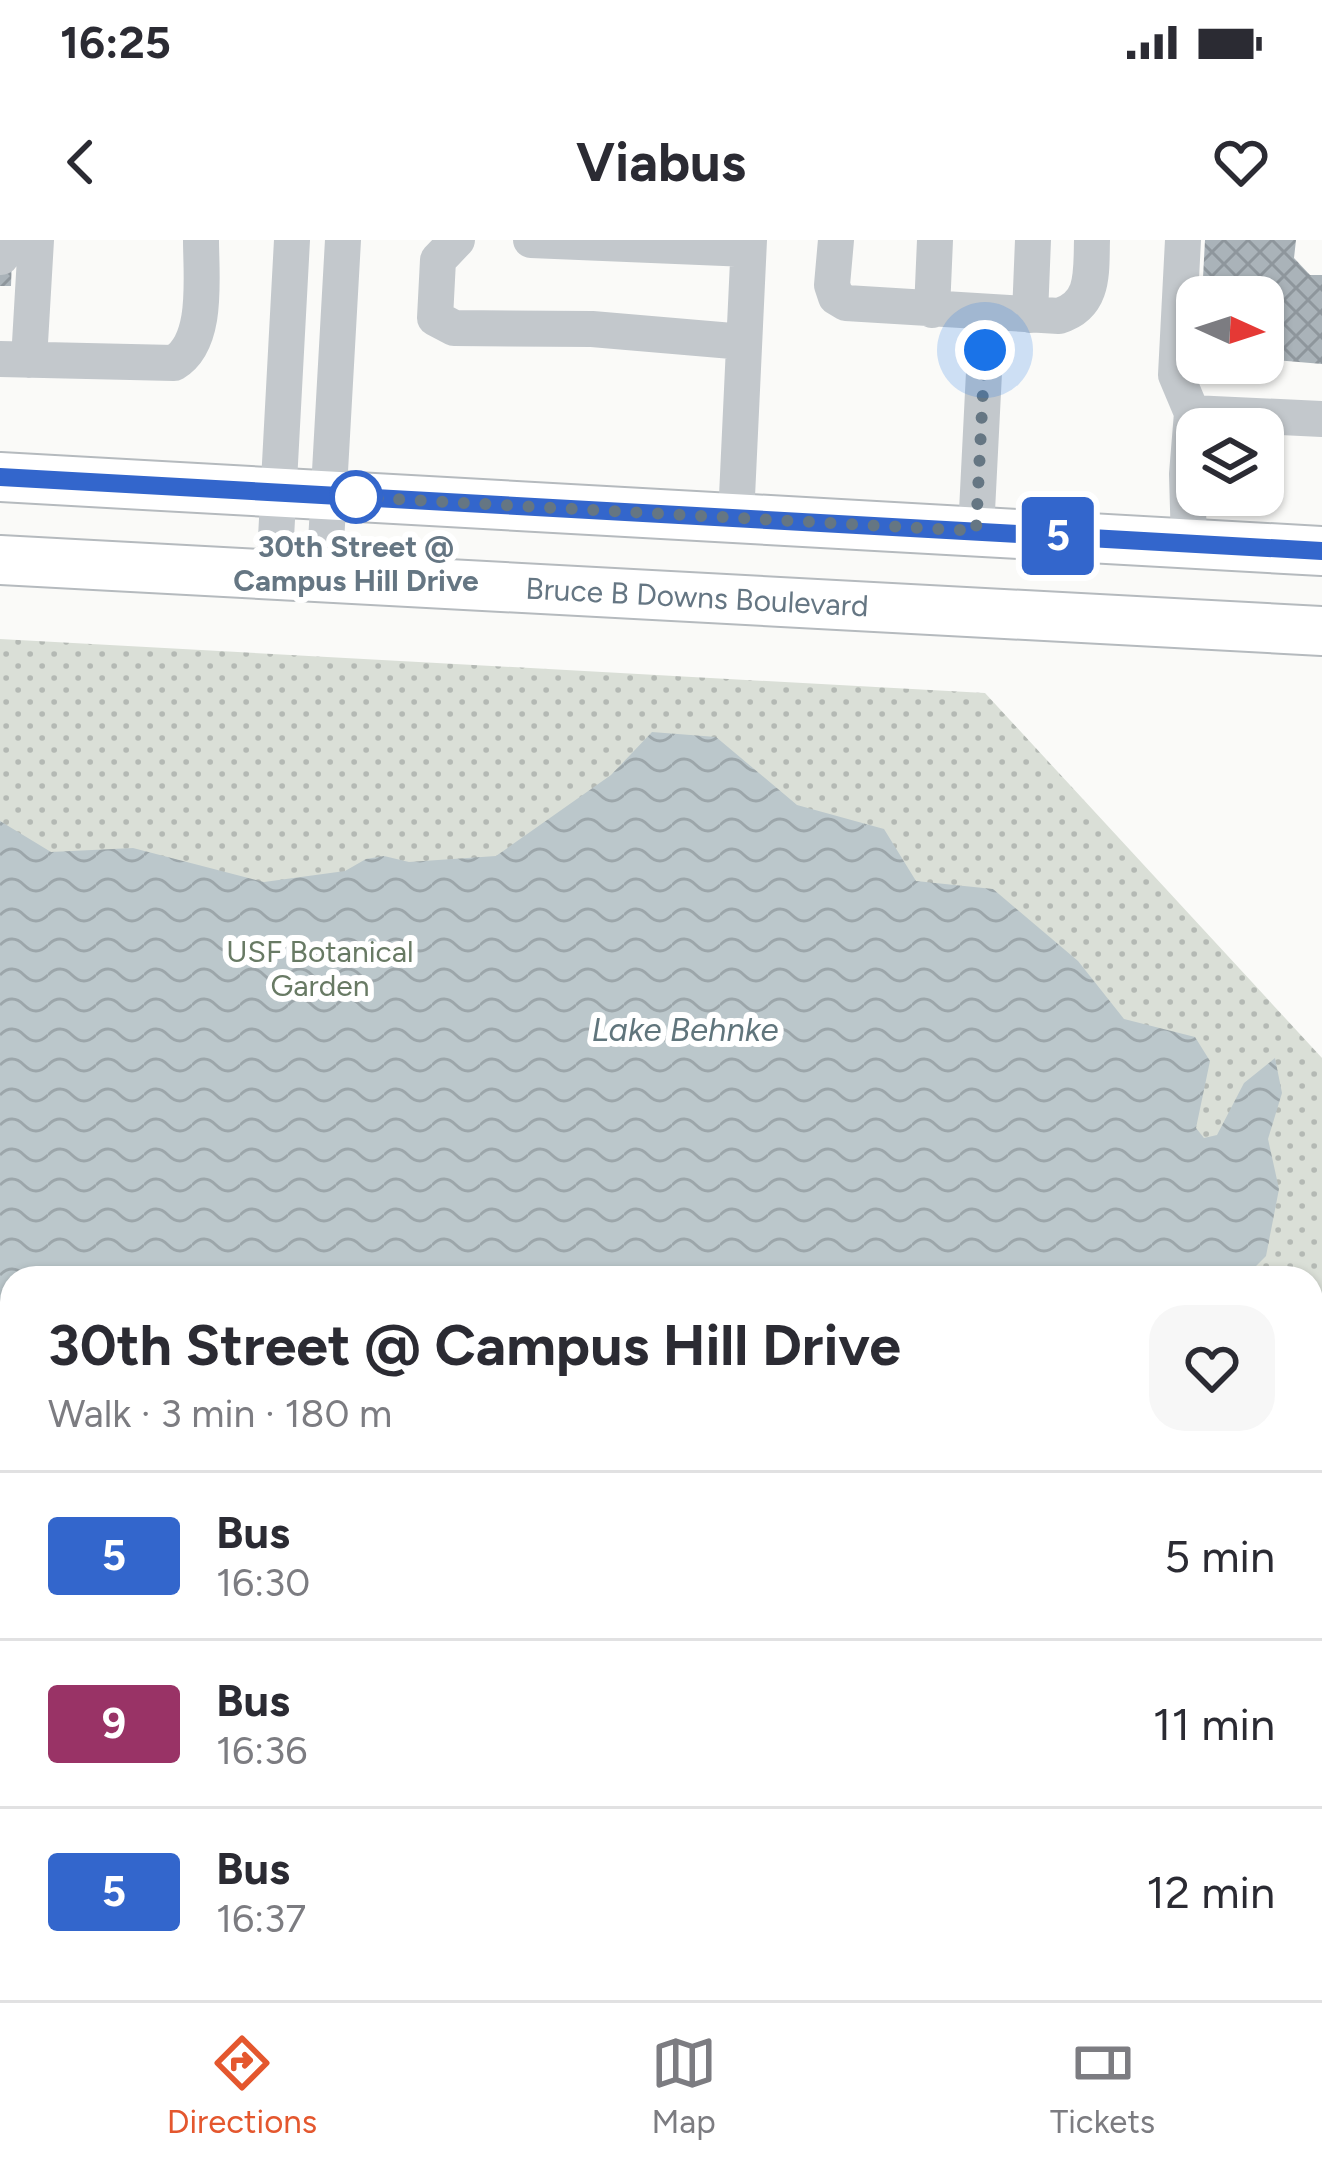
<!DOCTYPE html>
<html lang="en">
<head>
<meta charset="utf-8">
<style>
  body { margin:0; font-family:Figtree,sans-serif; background:#f7f7f7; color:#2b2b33; height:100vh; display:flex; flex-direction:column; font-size:45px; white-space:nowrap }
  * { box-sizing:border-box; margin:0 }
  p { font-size:39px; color:#7c7c81 }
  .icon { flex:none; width:66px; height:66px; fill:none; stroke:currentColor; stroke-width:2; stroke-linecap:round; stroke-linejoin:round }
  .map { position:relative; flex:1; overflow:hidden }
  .details { position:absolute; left:0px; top:1026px; width:1323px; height:735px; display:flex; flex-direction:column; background:#fff; border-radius:36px 36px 0 0; box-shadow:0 3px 9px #0004 }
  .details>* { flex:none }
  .badge { padding:0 24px; border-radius:9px; font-size:42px; line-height:78px }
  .needle { width:78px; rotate:93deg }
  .controls { position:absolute; left:1176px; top:36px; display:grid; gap:24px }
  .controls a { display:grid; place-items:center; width:108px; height:108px; border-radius:24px; background:#fff; box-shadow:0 3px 9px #0004; font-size:60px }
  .you { position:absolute; width:60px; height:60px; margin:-30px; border:9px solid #fff; border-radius:50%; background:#1a73e8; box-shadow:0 0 0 18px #1a73e833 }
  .map>.badge { position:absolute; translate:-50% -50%; box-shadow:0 0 0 6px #fff }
  .round { display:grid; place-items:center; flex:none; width:126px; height:126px; border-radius:36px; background:#f7f7f7 }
  .head { display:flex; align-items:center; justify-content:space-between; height:204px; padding:0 48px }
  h1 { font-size:57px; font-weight:700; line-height:90px }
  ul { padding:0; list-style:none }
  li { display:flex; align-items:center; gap:36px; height:168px; padding:0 48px; border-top:3px solid #e1e1e2 }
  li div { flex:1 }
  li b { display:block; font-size:45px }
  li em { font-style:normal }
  li .badge { min-width:132px; font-weight:700; text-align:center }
  .status { display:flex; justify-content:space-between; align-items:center; height:84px; padding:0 60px; background:#fff; direction:ltr }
  .status svg { height:33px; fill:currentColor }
  header { display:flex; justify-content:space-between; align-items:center; height:156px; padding:0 48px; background:#fff; font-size:54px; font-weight:700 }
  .tabs { display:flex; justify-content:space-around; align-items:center; height:168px; border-top:3px solid #e1e1e2; background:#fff; font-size:33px; color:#7c7c81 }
  .tabs a { display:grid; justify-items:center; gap:6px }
  .tabs .on { color:#e4572e }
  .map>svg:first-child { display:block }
  .park { fill:#dadfd7 }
  .garden { fill:url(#garden-dots) }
  .water { fill:url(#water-waves) }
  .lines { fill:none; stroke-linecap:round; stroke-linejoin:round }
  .stream { stroke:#bbc7cb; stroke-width:9 }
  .building { fill:url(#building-cross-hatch) }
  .major-casing { stroke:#b5babe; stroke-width:52 }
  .minor { stroke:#c3c8cc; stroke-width:36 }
  .major { stroke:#fff; stroke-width:48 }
  .line-casing { stroke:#fff; stroke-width:27 }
  .line { stroke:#36c; stroke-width:18 }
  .walk { stroke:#657683; stroke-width:12; stroke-dasharray:0 21.6 }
  .stop-dot { fill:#fff; stroke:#36c; stroke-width:6 }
  .labels { text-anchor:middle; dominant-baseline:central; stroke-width:12; stroke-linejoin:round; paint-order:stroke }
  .stop-label { font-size:30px; font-weight:bold; fill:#657683; stroke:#fff }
  .street-label { font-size:30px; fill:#657683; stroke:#fff }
  .park-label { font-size:30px; fill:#687a64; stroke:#fff }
  .water-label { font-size:33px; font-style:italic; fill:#60757c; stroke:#fff }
</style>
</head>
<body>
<div class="status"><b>16:25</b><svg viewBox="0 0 49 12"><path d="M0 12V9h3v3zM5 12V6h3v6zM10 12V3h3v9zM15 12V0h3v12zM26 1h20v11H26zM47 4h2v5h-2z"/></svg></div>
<header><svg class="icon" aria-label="back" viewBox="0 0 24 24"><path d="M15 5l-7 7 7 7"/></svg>Viabus<svg class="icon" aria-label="heart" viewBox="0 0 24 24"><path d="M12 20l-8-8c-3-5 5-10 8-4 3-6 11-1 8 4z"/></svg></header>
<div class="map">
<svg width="1322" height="1760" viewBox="0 0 1322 1760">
  <defs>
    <pattern id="garden-dots" width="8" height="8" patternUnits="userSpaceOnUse" patternTransform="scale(3)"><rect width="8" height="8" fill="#dadfd7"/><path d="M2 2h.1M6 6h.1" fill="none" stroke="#b4b9b4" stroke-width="1.8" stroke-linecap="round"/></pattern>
    <pattern id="water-waves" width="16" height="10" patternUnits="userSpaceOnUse" patternTransform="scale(3)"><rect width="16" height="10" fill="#bbc7cb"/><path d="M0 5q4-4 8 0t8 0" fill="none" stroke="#9ca6aa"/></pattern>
    <pattern id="building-cross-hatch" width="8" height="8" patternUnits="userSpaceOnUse" patternTransform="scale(3)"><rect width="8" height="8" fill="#aab3b9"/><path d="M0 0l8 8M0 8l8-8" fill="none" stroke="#8e969c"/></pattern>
  </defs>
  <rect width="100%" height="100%" fill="#fafaf8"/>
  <!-- park -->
  <path class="park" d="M0,1690H12V1749H483L492,1760H0Z"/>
  <!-- garden -->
  <path class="garden" d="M0,399L985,453L1322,818V1316L1311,1330V1038H12V1615L0,1614Z"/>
  <!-- water -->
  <path class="water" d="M652,492L716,497L797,565L884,589L916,641L993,649L1078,721L1124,779L1195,797L1210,821L1196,888L1204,898L1217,895L1244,843L1275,818L1282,853L1268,899L1279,949L1266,1016L1252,1030V1038H12V1179L0,1175V581L51,612L133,608L264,642L345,631L366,619L384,616L409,622L496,616L611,535Z"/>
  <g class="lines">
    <!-- stream -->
    <path class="stream" d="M370,1750L371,1760"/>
  </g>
  <!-- building -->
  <path class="building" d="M1205,0H1296L1294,18L1310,35H1322V124L1275,120L1274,136L1209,133L1210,123H1263V57H1202Z
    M0,17L12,18L11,46H0Z
    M784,1749H1247L1317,1753V1760H784Z"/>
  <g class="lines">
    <!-- major casing -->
    <g class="major-casing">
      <path id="major" d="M0,237L1322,311
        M0,320L1322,391"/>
    </g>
    <!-- minor -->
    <path class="minor" d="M457,0L438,20L435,78L454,88L592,89L744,102
      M531,0L748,9
      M836,0L832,45L836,57L846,63L1059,76C1095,65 1091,32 1092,0
      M1183,0L1176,135L1192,173L1187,234L1189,303
      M1,17L3,6L20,0
      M932,70L935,0
      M1030,75L1033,0
      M0,119L174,123C209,102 201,37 201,0
      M29,120L36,0
      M1192,173L1322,179
      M736,278L749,0
      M976,291L987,73
      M274,335L292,0
      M324,338L343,0
      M0,1665H12
      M510,1749L518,1760"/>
    <!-- major -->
    <use href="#major" class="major"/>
  </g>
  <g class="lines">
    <!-- line casing -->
    <g class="line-casing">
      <path id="line" d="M0,237L1322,311"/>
    </g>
    <!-- line -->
    <use href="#line" class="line"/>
    <!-- walk -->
    <path class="walk" d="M356,257L976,291L985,110"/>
  </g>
  <!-- markers -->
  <circle class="stop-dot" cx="356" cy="257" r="24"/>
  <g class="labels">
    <!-- stop labels -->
    <g class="stop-label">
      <text x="356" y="306">30th Street @<tspan x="356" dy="34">Campus Hill Drive</tspan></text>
    </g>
    <!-- street labels -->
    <g class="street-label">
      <text transform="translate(697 357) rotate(3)">Bruce B Downs Boulevard</text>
    </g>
    <!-- park labels -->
    <g class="park-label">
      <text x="320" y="711">USF Botanical<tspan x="320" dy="34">Garden</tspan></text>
    </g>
    <!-- water labels -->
    <g class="water-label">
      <text x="685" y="789">Lake Behnke</text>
    </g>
  </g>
</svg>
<div class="controls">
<a><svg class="needle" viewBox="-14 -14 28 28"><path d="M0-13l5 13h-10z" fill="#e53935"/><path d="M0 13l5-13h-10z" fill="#7c7c81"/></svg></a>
<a><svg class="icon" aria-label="layers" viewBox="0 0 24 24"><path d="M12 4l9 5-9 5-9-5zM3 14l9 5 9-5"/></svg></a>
</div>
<div class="you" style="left:985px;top:110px"></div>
<b class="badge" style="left:1058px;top:296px;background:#36c;color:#fff">5</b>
<section class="details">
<div class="head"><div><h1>30th Street @ Campus Hill Drive</h1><p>Walk · 3 min · 180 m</p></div><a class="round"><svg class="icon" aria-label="heart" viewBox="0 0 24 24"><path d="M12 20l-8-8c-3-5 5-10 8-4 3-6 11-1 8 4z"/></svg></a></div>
<ul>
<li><span class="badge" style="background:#36c;color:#fff">5</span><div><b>Bus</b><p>16:30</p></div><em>5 min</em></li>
<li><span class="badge" style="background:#936;color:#fff">9</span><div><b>Bus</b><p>16:36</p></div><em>11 min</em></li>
<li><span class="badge" style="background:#36c;color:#fff">5</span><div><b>Bus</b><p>16:37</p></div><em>12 min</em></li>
</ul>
</section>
</div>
<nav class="tabs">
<a class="on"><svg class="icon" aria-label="directions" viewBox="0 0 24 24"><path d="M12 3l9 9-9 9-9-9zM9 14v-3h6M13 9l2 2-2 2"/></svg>Directions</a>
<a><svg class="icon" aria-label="map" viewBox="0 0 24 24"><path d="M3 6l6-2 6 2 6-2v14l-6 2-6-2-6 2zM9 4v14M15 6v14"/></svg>Map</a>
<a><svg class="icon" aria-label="tickets" viewBox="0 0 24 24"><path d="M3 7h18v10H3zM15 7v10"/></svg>Tickets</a>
</nav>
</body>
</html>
